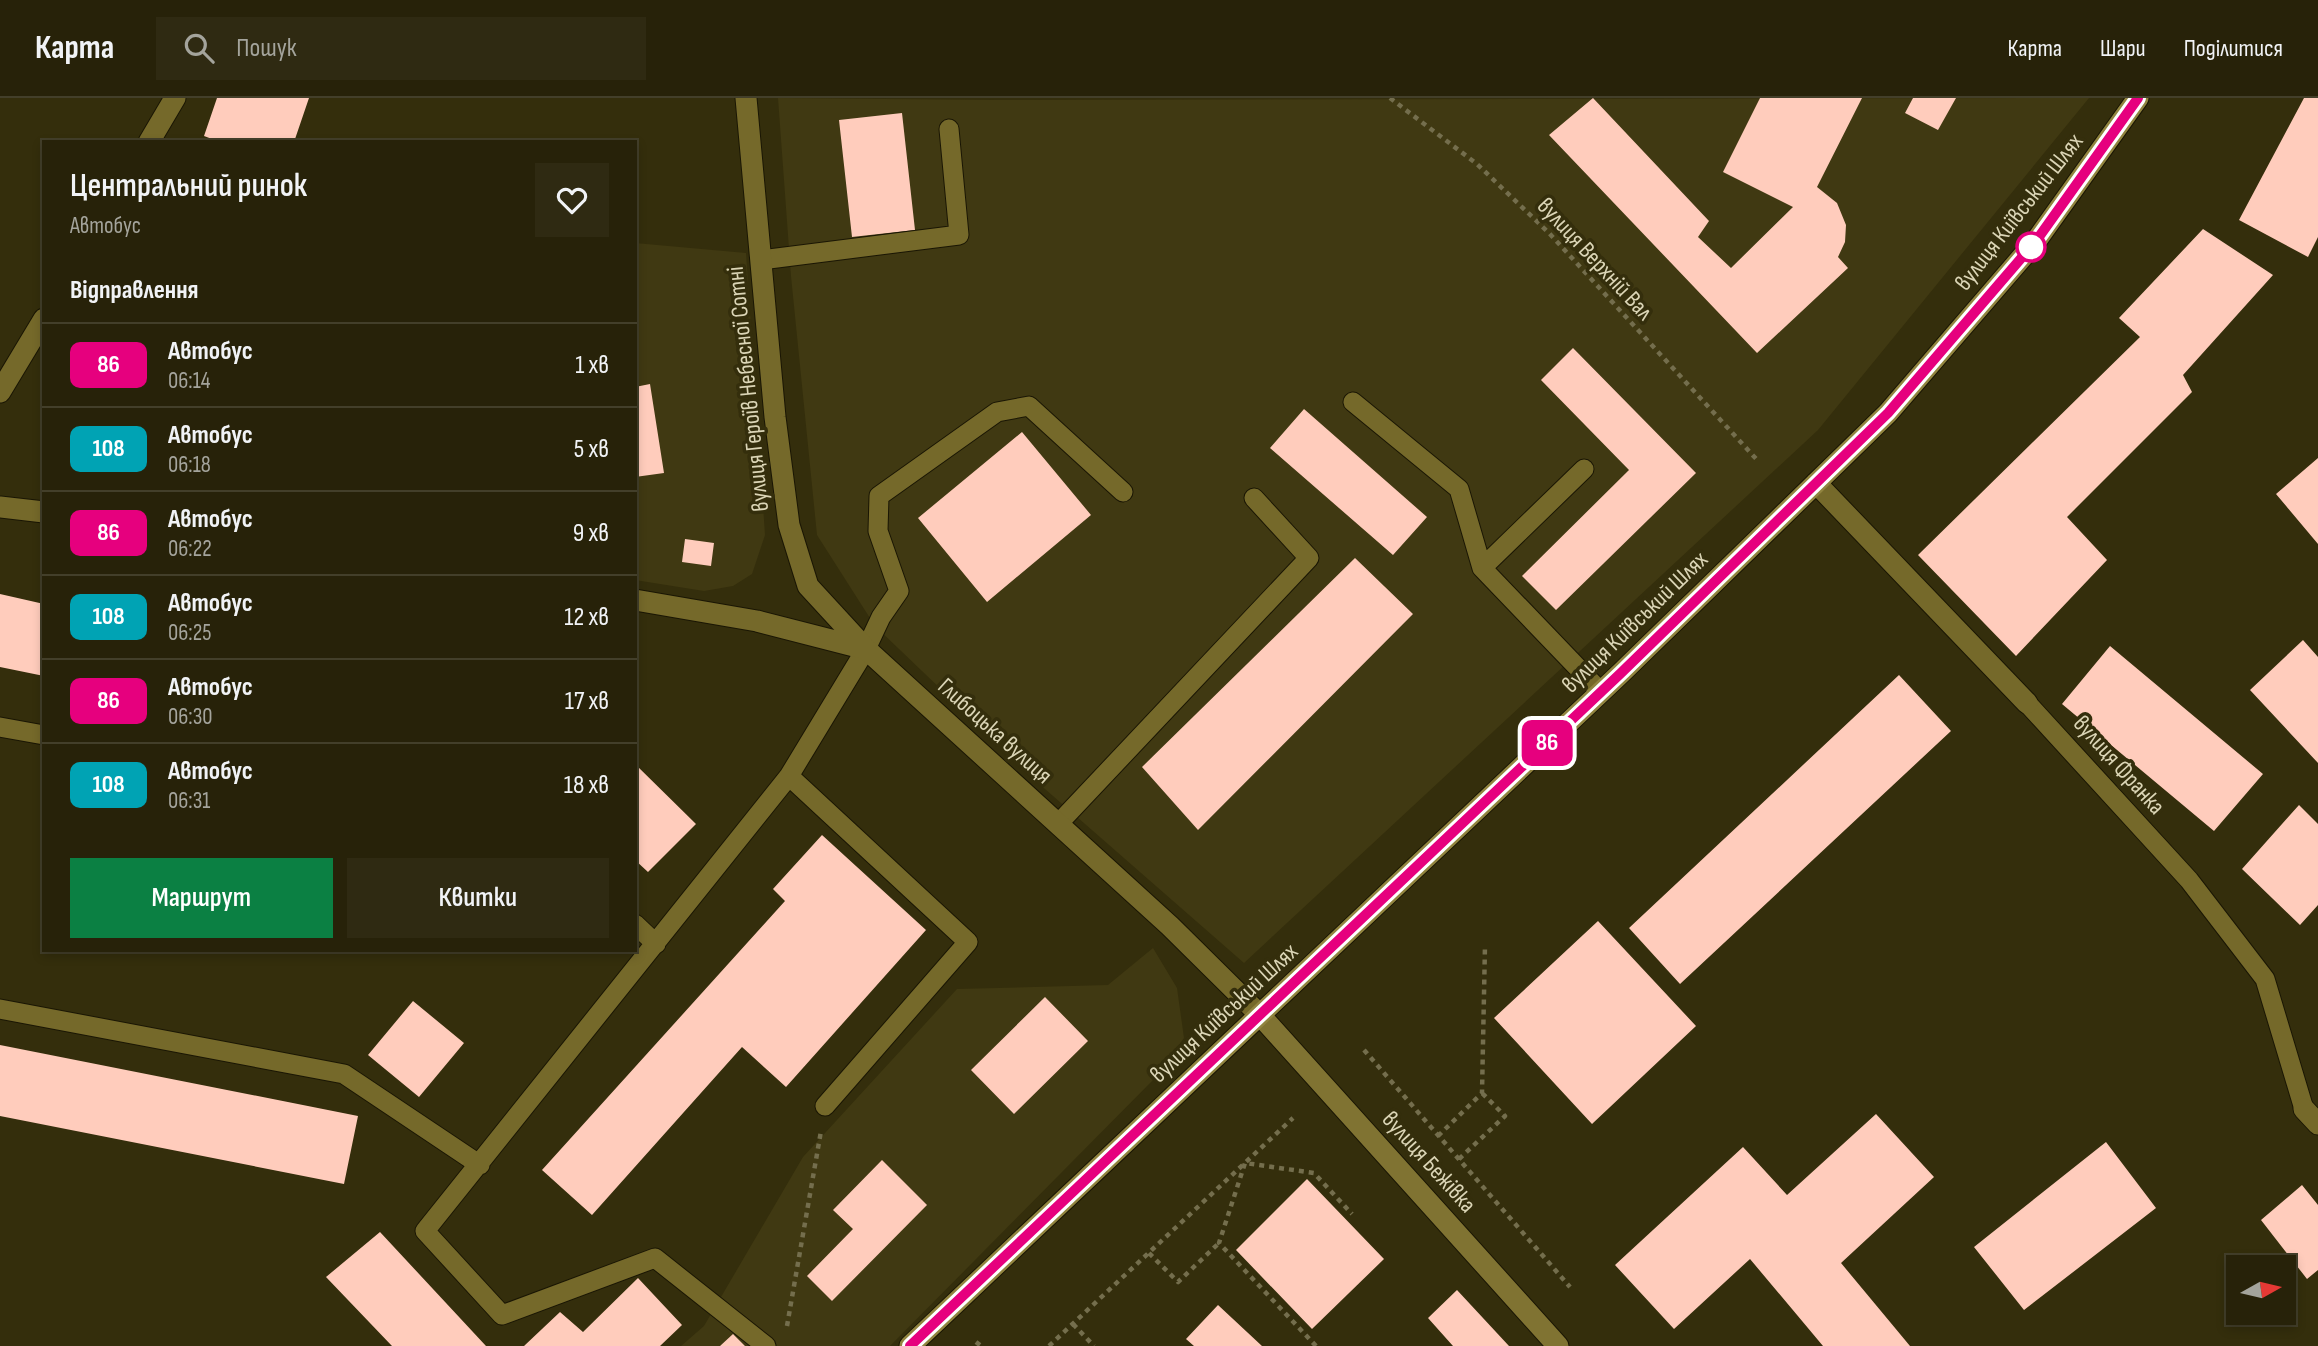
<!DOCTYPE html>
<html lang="uk">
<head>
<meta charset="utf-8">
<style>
  body { margin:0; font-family:"Sofia Sans Condensed",sans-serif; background:#2f2a12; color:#f1f3f6; height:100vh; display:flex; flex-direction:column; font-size:26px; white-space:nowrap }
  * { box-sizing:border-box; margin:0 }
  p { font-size:23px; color:#a4a49c }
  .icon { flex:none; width:38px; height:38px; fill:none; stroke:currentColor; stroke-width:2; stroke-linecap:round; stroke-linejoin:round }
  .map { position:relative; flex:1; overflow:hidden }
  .details { position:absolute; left:42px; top:42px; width:595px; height:812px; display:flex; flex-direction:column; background:#272209; border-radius:0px; box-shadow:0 4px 10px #0003,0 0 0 2px #433f2a }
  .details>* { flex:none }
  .badge { padding:0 14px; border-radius:10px; font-size:24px; line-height:46px }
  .needle { width:46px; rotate:82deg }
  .fabs { position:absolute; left:2226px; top:1157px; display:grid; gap:14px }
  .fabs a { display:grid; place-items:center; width:70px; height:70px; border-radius:0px; background:#272209; box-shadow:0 4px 10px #0003,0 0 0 2px #433f2a; font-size:35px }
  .map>.badge { position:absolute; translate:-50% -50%; box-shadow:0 0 0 4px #fff }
  h2 { padding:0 28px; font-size:26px; line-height:63px }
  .round { display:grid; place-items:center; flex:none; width:74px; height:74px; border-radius:0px; background:#2f2a12 }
  .headline { display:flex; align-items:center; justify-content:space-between; height:119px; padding:0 28px }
  h1 { font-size:33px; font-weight:600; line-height:52px }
  .primary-button { display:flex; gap:14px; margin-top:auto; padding:14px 28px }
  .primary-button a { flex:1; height:80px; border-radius:0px; background:#0b8043; color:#fff; font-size:28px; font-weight:600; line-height:80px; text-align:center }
  .primary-button a+a { background:#2f2a12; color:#f1f3f6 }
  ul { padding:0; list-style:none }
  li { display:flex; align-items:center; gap:21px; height:84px; padding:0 28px; border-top:2px solid #433f2a }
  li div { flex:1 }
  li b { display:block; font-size:26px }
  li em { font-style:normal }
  li .badge { min-width:77px; font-weight:700; text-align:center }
  header { display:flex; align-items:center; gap:42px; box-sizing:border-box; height:98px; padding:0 35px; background:#272209; border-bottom:2px solid #433f2a }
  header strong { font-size:33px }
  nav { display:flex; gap:38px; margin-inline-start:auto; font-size:24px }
  .search { width:490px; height:63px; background:#2f2a12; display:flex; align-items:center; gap:18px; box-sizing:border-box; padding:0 24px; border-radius:0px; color:#a4a49c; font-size:26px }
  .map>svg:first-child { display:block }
  .built { fill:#403912 }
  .building { fill:#ffccbc }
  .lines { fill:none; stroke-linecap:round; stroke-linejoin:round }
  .service-casing { stroke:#1a1604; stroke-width:21 }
  .minor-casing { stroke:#1a1604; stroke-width:23 }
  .tertiary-casing { stroke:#1a1604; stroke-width:23 }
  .secondary-casing { stroke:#1a1604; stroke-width:23 }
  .trunk-casing { stroke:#1a1604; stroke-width:23 }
  .path { stroke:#746e4d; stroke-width:4.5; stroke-dasharray:5 5; stroke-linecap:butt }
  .service { stroke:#75692a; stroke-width:19 }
  .minor { stroke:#75692a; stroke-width:21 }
  .tertiary { stroke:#75692a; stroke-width:21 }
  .secondary { stroke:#807332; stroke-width:21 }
  .trunk { stroke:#91843f; stroke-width:21 }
  .line-casing { stroke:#fff; stroke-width:16 }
  .line { stroke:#e6007e; stroke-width:10 }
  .stop-dot { fill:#fff; stroke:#e6007e; stroke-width:3.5 }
  .labels { text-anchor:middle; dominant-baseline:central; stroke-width:7; stroke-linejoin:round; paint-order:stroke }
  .street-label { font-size:24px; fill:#dbd5b6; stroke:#342e0c }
</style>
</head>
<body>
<header>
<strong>Карта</strong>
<div class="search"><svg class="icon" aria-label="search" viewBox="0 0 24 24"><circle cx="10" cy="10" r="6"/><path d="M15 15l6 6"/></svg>Пошук</div>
<nav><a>Карта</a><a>Шари</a><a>Поділитися</a></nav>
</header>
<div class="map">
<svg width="2318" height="1248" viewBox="0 0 2318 1248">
  <rect width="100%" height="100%" fill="#342e0c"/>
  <!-- built -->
  <path class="built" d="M778,0L995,2L2089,0L1818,332L1244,865L1045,691L875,528L817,437L791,178Z
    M635,145L746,155L765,437L752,476L733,488L704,493L635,482Z
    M1153,850L1177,890L1184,940L1154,981L890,1248H681L704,1228L803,1059L957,891L1108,887Z"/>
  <!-- building -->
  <path class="building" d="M217,0H309L294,44H220L204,38Z
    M1593,0L1709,123L1698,139L1731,170L1793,109L1723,74L1760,0H1862L1817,89L1837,105L1846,127L1845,144L1838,159L1848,170L1757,255L1549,37Z
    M1913,0H1956L1938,32L1905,15Z
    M2304,0H2318V139L2308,159L2239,122Z
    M902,15L915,132L852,139L839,22Z
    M2203,131L2273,177L2183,277L2192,294L2067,419L2107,462L2016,558L1918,457L2140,239L2119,220Z
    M1573,250L1696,375L1556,512L1522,478L1629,372L1541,282Z
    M650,286L664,375L635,379V289Z
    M1304,311L1427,419L1393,457L1270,350Z
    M1022,334L1091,417L987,504L918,420Z
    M2318,360V446L2276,396Z
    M685,441L714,445L711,468L682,464Z
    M1355,460L1413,516L1198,732L1142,669Z
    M0,496L44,506V578L0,569Z
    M2303,542L2318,559V665L2250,592Z
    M2110,548L2263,676L2214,733L2062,606Z
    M1899,577L1951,633L1680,886L1629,830Z
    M635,666L696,726L648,774L635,762Z
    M2299,707L2318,726V807L2300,827L2242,771Z
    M822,737L926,832L786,989L742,949L592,1117L542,1072L785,803L773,791Z
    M1598,823L1696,928L1592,1026L1494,920Z
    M1045,899L1088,943L1014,1016L971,972Z
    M413,903L464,945L419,999L368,957Z
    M0,947L358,1018L344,1086L0,1018Z
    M1876,1016L1934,1079L1841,1165L1910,1248H1823L1750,1161L1674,1231L1615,1167L1743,1049L1787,1097Z
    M2106,1044L2156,1110L2024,1212L1974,1149Z
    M882,1062L927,1107L832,1203L807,1178L853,1131L833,1112Z
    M1307,1081L1384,1161L1312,1231L1236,1152Z
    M2302,1087L2318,1107V1172L2307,1181L2261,1122Z
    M380,1134L486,1248H392L326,1179Z
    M638,1180L682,1227L660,1248H524L560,1214L583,1234Z
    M1457,1192L1509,1248H1453L1428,1220Z
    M1218,1207L1262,1248H1194L1186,1241Z
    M733,1236L745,1248H720Z"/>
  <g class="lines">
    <!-- service casing -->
    <g class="service-casing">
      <path id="service" d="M761,162L959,137L949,31
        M1353,304L1459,391L1482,470L1601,594
        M1482,470L1584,371
        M2027,605L2189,782L2265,881L2304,1011
        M0,629L44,637
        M1058,726L1309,460L1254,400
        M635,826L656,846
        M0,911L344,976L480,1067
        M825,1008L968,844L789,678L866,551L881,519L899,493L878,433L879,398L997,314L1029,308L1123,394
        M766,1248L655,1160L502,1217L425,1133L789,678"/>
    </g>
    <!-- minor casing -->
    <g class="minor-casing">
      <path id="minor" d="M149,44L175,0
        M0,294L44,221
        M1816,385L2027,605
        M2304,1011L2318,1026"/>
    </g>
    <!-- tertiary casing -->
    <g class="tertiary-casing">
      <path id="tertiary" d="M746,0L775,319L789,427L808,488L866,551
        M0,409L44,414
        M635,502L757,523L866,551L1170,828L1260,917"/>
    </g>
    <!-- secondary casing -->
    <g class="secondary-casing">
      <path id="secondary" d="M1260,917L1558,1248"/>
    </g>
    <!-- trunk casing -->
    <g class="trunk-casing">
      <path id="trunk" d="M910,1248L1621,575L1888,315L2036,143L2138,0"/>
    </g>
    <!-- path -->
    <path class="path" d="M1390,0L1477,66L1549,135L1759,364
      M1364,952L1570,1189
      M1438,1038L1482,995L1485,847
      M1459,1061L1505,1018L1482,995
      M1149,1155L1178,1184L1219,1145
      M1073,1226L1094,1248
      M787,1228L821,1033
      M976,1244L981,1248
      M1049,1248L1293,1020
      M1316,1248L1219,1145L1245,1065L1314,1075L1352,1116"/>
    <!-- service -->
    <use href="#service" class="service"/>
    <!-- minor -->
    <use href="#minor" class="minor"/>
    <!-- tertiary -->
    <use href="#tertiary" class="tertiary"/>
    <!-- secondary -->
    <use href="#secondary" class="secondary"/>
    <!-- trunk -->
    <use href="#trunk" class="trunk"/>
  </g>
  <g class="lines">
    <!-- line casing -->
    <g class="line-casing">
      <path id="line" d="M910,1248L1621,575L1888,315L2036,143L2138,0"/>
    </g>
    <!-- line -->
    <use href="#line" class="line"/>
  </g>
  <!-- markers -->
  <circle class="stop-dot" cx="2031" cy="149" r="14"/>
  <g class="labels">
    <!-- street labels -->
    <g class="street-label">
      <text transform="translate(2019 114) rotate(-52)">вулиця Київський Шлях</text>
      <text transform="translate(1595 161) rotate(47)">вулиця Верхній Вал</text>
      <text transform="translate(748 291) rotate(-96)">вулиця Героїв Небесної Сотні</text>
      <text transform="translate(1635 524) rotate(-44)">вулиця Київський Шлях</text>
      <text transform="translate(995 633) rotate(42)">Глибоцька вулиця</text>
      <text transform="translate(2119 667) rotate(48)">вулиця Франка</text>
      <text transform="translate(1224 915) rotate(-43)">вулиця Київський Шлях</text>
      <text transform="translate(1429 1064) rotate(48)">вулиця Бежівка</text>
    </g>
  </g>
</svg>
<div class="fabs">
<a><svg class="needle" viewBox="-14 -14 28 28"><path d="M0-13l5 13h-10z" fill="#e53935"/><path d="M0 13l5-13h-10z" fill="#a4a49c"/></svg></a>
</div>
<b class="badge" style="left:1547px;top:645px;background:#e6007e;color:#fff">86</b>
<section class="details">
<div class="headline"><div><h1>Центральний ринок</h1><p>Автобус</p></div><a class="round"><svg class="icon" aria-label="heart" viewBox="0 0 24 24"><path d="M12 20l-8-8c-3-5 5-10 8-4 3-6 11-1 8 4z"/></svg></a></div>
<h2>Відправлення</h2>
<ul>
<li><span class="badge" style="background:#e6007e;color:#fff">86</span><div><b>Автобус</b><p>06:14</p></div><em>1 хв</em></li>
<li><span class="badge" style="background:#00a3b4;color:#fff">108</span><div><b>Автобус</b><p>06:18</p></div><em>5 хв</em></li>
<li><span class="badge" style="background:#e6007e;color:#fff">86</span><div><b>Автобус</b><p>06:22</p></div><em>9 хв</em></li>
<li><span class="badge" style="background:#00a3b4;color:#fff">108</span><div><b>Автобус</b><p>06:25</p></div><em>12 хв</em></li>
<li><span class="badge" style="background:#e6007e;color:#fff">86</span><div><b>Автобус</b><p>06:30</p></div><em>17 хв</em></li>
<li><span class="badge" style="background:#00a3b4;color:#fff">108</span><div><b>Автобус</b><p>06:31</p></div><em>18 хв</em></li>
</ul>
<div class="primary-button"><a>Маршрут</a><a>Квитки</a></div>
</section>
</div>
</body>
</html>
